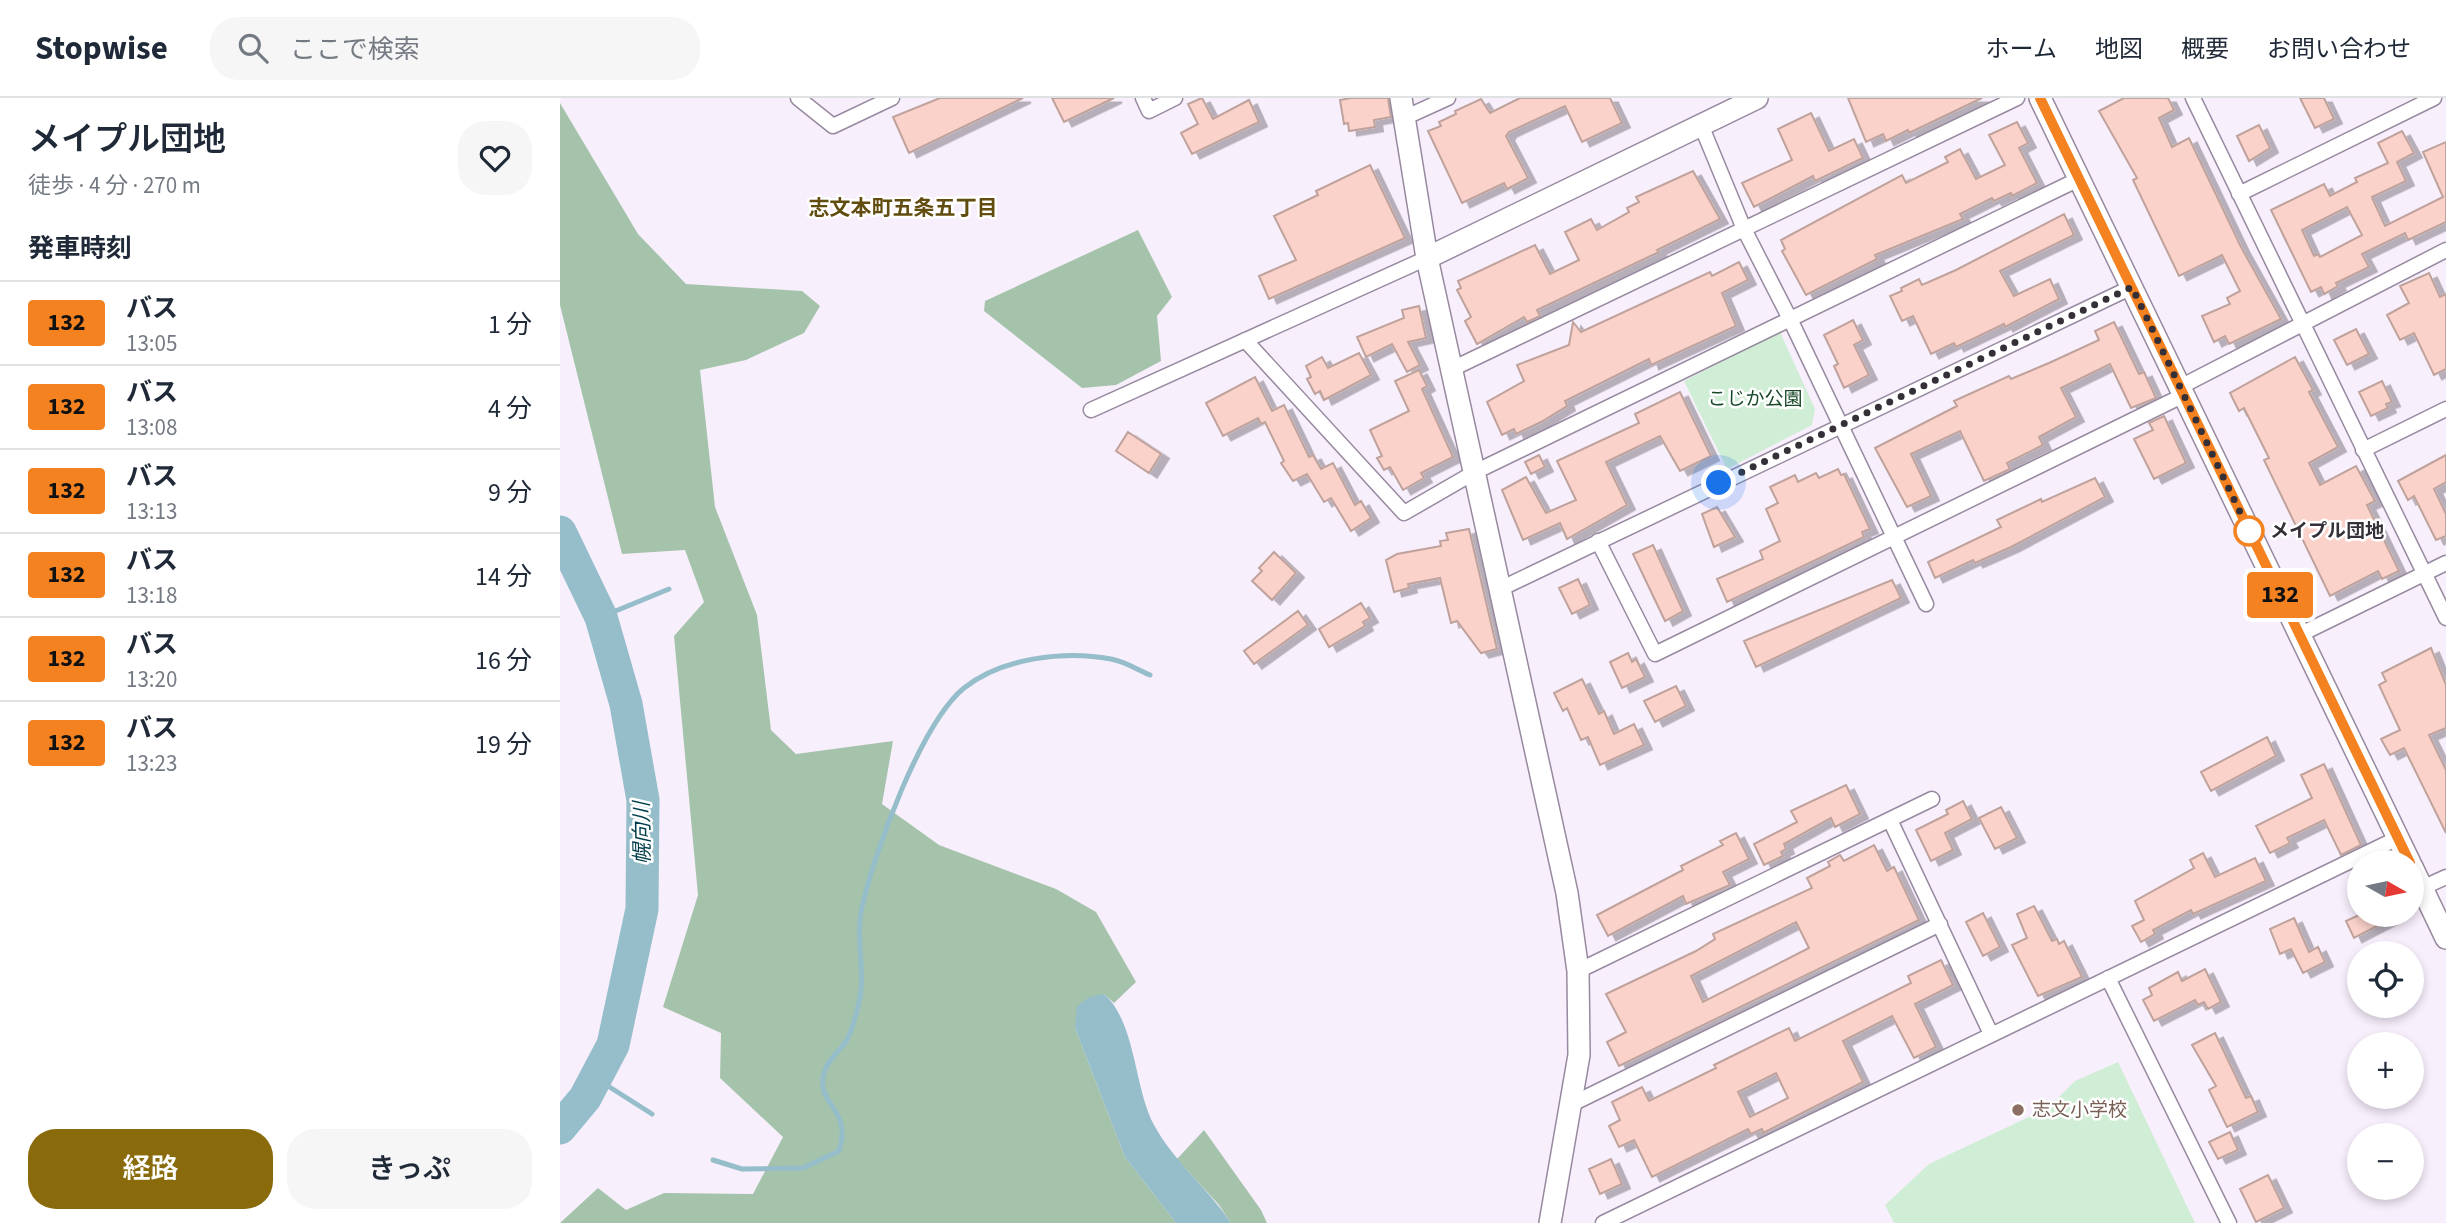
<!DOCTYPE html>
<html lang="ja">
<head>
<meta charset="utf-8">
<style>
  body { margin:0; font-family:"Source Sans 3","Noto Sans JP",sans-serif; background:#f6f6f7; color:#1f2937; height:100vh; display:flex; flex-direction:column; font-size:26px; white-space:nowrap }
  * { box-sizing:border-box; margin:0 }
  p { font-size:23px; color:#747a83 }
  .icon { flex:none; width:38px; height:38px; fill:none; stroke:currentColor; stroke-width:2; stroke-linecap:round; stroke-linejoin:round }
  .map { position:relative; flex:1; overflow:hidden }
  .side { display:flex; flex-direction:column; background:#fff; width:560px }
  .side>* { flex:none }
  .badge { padding:0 14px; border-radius:5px; font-size:24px; line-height:46px }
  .needle { width:46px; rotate:99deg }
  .fabs { position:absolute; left:1787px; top:752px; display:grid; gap:14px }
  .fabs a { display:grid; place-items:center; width:77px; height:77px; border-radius:50%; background:#fff; box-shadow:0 4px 10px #0003; font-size:35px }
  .you { position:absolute; width:35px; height:35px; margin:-18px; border:5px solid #fff; border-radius:50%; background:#1a73e8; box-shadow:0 0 0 10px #1a73e833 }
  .map>.badge { position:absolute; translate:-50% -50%; box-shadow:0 0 0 4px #fff }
  h2 { padding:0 28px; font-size:26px; line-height:63px }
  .round { display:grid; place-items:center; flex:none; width:74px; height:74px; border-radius:28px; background:#f6f6f7 }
  .headline { display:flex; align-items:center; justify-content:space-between; height:119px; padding:0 28px }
  h1 { font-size:33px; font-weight:600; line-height:52px }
  .cta { display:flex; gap:14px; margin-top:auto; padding:14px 28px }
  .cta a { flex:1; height:80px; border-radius:28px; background:#8a6b0b; color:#fff; font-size:28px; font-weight:600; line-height:80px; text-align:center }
  .cta a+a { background:#f6f6f7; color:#1f2937 }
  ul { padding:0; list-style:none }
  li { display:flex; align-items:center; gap:21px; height:84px; padding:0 28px; border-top:2px solid #e0e1e3 }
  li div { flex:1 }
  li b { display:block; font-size:26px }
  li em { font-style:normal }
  li .badge { min-width:77px; font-weight:700; text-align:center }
  header { display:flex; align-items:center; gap:42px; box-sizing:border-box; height:98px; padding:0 35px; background:#fff; border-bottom:2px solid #e0e1e3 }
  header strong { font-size:33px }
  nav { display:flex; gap:38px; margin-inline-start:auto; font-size:24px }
  .search { width:490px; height:63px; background:#f6f6f7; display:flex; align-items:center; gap:18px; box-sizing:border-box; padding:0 24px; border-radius:28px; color:#747a83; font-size:26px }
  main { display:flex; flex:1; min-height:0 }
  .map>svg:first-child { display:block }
  .green { fill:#d0edd5 }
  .forest { fill:#a5c3ab }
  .water { fill:#95bdca }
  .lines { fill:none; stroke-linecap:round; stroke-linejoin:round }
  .stream { stroke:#95bdca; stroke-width:5 }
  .river { stroke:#95bdca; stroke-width:33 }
  .building { fill:#fad2ca; stroke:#bfa29c; stroke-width:2; fill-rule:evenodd; filter:url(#shadow) }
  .street-casing { stroke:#97899f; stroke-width:17 }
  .secondary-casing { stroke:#97899f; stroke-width:24 }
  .street { stroke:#fff; stroke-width:14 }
  .secondary { stroke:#fff; stroke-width:21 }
  .line-casing { stroke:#fff; stroke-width:16 }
  .line { stroke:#f58220; stroke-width:10 }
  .walk { stroke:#352f38; stroke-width:7; stroke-dasharray:0 12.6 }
  .stop-dot { fill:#fff; stroke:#f58220; stroke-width:3.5 }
  .education-dot { fill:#8d6e63; stroke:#fff; stroke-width:2.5 }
  .labels { text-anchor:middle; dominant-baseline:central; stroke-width:5; stroke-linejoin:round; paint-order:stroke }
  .park-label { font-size:19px; fill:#184827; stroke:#fff }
  .stop-label { font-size:19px; font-weight:bold; fill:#352f38; stroke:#fff; text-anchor:start }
  .education-label { font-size:19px; fill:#785e54; stroke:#fff; text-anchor:start }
  .neighbourhood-label { font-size:21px; font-weight:bold; fill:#624d10; stroke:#fff }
  .water-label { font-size:21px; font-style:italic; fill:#003d4b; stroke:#fff }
</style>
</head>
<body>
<header>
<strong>Stopwise</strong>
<div class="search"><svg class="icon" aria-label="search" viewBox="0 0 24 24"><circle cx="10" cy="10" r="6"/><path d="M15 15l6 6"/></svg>ここで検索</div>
<nav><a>ホーム</a><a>地図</a><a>概要</a><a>お問い合わせ</a></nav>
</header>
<main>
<section class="side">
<div class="headline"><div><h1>メイプル団地</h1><p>徒歩 · 4 分 · 270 m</p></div><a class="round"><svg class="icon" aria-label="heart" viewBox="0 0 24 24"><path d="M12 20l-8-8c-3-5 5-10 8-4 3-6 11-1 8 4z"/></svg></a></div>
<h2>発車時刻</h2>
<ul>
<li><span class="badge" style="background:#f58220;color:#111">132</span><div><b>バス</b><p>13:05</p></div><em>1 分</em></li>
<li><span class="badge" style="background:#f58220;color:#111">132</span><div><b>バス</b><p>13:08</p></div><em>4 分</em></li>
<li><span class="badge" style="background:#f58220;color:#111">132</span><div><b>バス</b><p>13:13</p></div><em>9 分</em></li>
<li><span class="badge" style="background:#f58220;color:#111">132</span><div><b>バス</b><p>13:18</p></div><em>14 分</em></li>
<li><span class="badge" style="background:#f58220;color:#111">132</span><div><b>バス</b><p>13:20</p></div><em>16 分</em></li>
<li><span class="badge" style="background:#f58220;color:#111">132</span><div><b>バス</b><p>13:23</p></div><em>19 分</em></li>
</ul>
<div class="cta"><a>経路</a><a>きっぷ</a></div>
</section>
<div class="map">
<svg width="1886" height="1125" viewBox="0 0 1886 1125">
  <defs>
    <filter id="shadow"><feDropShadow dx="8" dy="4.5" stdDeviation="0" flood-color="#0004"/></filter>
  </defs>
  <rect width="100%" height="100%" fill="#f8effd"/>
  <!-- green -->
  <path class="green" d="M1220,234L1255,311L1252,327L1167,371L1124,283Z
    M1558,964L1635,1125H1334L1325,1107L1369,1066L1488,1010L1515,983Z"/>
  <!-- forest -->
  <path class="forest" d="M0,5L78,136L126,186L242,193L260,208L244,235L186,262L140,272L155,409L197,517L211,632L236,656L333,643L322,706L379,747L496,791L536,814L576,884L554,905L544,896L515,930L565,1059L616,1125H0L38,1090L66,1112L104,1095L193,1096L223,1039L160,980L161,935L103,909L138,797L114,538L144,504L125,452L62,456L0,207Z
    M578,132L612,199L597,218L601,263L556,287L522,290L424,213L425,203Z
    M644,1032L701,1112L707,1125H671L659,1107L617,1061Z"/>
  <!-- water -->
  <path class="water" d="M544,896C576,924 574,990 594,1027C614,1064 648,1090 671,1125H616L565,1059L515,930L517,908L530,899Z"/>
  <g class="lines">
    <!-- stream -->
    <path class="stream" d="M41,519L109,491
      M37,981L92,1016
      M153,1062L182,1071L243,1070L279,1053C293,1011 255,1006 264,975C267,963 278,954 285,945C292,935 296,916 299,905C306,874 295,840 302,809C314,755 361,625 404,590C442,560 504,552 551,561C564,563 578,572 590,577"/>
    <!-- river -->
    <path class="river" d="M0,434L41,519L66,606L83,702L82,811L53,947L25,1000L0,1030"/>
  </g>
  <!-- building -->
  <path class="building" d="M380,0H463L349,55L333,19Z
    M492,0H554L504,24Z
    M642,0L653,21L689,2L699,24L632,56L621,35L638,26L628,6Z
    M791,0H828L831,19L814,22L815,29L789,33L788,25L784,26L780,2Z
    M960,0H1050L1062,25L1022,44L1005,8L949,34L946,38L968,80L947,91L944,85L902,105L868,33L881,28L879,24L896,16L895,13L921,1L930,15Z
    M1288,0H1422L1349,35L1348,32L1326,43L1323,36L1306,44Z
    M1564,0H1608L1614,12L1599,20L1612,49L1629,40L1681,149L1721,221L1669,246L1665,238L1654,244L1642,218L1670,206L1667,200L1680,193L1662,157L1619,178L1573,82L1577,80L1539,13Z
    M1740,0H1764L1774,21L1755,30Z
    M1251,15L1269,53L1294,41L1303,60L1255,83L1253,78L1194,109L1182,85L1232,62L1218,31Z
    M1457,24L1468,45L1459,50L1477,85L1452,98L1451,95L1434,103L1432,100L1400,116L1403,121L1315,157L1317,161L1246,197L1222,153L1225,151L1221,142L1342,77L1346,85L1388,64L1385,59L1400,51L1416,81L1445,67L1429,37Z
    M1699,27L1710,50L1689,63L1677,38Z
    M1842,33L1854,55L1837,64L1846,83L1812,99L1813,102L1825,128L1883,99L1863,54L1886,44V124L1848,142L1845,135L1802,156L1809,169L1776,185L1778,188L1764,196L1761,189L1751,194L1711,112L1764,86L1770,98L1797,84L1795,80L1828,65L1818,45ZM1787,109L1802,137L1760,159L1758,156L1754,158L1742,132Z
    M810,67L845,140L709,201L699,178L736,162L714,118L758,97L756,93Z
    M1133,73L1160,121L1097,152L1099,154L977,212L980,218L967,224L964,219L917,246L905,223L911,219L897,192L901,190L898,183L975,147L990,176L1019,162L1005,134L1031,121L1037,132L1069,114L1067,110L1079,104L1076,99Z
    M1504,116L1514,137L1440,173L1454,198L1490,181L1499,201L1445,229L1444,226L1396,249L1394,245L1371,256L1353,218L1342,223L1330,198L1342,193L1341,190L1359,181L1362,187L1396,172Z
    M1179,164L1188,182L1162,195L1176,228L1091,267L1089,261L1005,303L1007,308L981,324L956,336L954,331L942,337L927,304L964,283L957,267L1009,247L1013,224L1021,234L1150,174L1152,178Z
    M1869,175L1880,199L1886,196V271L1874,277L1854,235L1840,242L1827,217L1849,205L1840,188Z
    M859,208L866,240L848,244L860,267L847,274L832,246L806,259L797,239L844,220L842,212Z
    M1293,222L1303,242L1294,247L1309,277L1284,290L1274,268L1278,266L1264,237Z
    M1554,224L1579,276L1584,274L1596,300L1571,310L1550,266L1501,290L1516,319L1479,339L1483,347L1447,365L1450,371L1424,383L1400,333L1351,356L1371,398L1347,409L1315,350L1397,308L1394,303L1449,278L1451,281L1489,265L1539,242L1535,233Z
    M1796,231L1809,256L1787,267L1774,242Z
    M799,255L811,277L764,302L760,293L755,296L747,281L751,279L746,268L762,259L768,270Z
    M1735,259L1753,292L1749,294L1778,349L1749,365L1760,387L1796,368L1815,403L1807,407L1839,473L1822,481L1818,473L1770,498L1704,362L1709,360L1684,310L1679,313L1670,295Z
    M859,272L867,288L862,291L893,359L861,375L864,380L843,392L830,369L824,372L817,360L822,358L810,332L849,313L835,283Z
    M695,279L712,313L724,307L749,359L753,357L761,371L773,365L795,407L801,403L811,420L791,433L771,400L764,404L747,376L733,383L721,365L724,363L705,324L701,326L698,320L663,338L646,305Z
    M1822,283L1832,304L1826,306L1828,310L1811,318L1799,294Z
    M1120,294L1151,358L1120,373L1100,338L1046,364L1067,407L1007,441L1000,425L963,442L942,392L966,379L986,415L1016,402L997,363L1079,325L1075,316Z
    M1604,318L1626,365L1594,381L1574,341L1593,332L1589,325Z
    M568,334L601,356L589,375L556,353Z
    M979,357L985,369L971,376L965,364Z
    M1886,357V384L1874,391L1886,416V438L1876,442L1854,398L1848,402L1838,383Z
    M1278,371L1281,377L1284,376L1310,431L1302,434L1304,439L1167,504L1157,481L1203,461L1200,453L1220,443L1206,411L1218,405L1210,389L1235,377L1238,384L1256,375L1259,380Z
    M1535,380L1545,399L1451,449L1415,465L1413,462L1375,480L1368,464L1441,429L1437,422L1481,401L1482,404Z
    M1157,409L1175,439L1154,449L1142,416Z
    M909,431L937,551L921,555L897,523L891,525L880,480L848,486L849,490L834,494L826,462L837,456L881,448L880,443L888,442L886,435Z
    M1093,447L1123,513L1105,523L1073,456Z
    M714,454L736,475L712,502L692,483L702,473L699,470Z
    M1018,481L1030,507L1012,516L999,490Z
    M1332,482L1341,500L1196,569L1184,543Z
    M801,505L810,520L803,524L805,528L769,549L759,531Z
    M738,513L748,527L694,566L684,553Z
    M1871,550L1886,587V630L1869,637L1886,672V735L1844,650L1830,657L1821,641L1840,632L1819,587L1826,583L1822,575Z
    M1068,555L1072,564L1076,561L1085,579L1062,590L1050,564Z
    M1022,581L1039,616L1044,613L1054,636L1074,626L1084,647L1040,667L1028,639L1021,642L1007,610L1003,613L994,595Z
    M1116,588L1126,608L1095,624L1084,603Z
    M1707,639L1716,658L1651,693L1641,674Z
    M1764,666L1801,747L1781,757L1764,722L1727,740L1730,745L1710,755L1696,728L1752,700L1741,677Z
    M1286,687L1300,716L1275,729L1271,720L1224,746L1226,751L1221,754L1223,758L1204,767L1194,746L1237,724L1231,713Z
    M1403,703L1412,721L1385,735L1393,752L1371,763L1356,732L1388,716L1386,712Z
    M1441,709L1457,740L1435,751L1419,720Z
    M1176,735L1189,761L1163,774L1170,787L1126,806L1123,798L1048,838L1037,817L1123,772L1121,768L1163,747L1160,743Z
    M1314,747L1327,773L1334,769L1359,822L1059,968L1047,944L1066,934L1046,896L1136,853L1155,841L1153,836L1252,790L1247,780L1270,768L1268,764L1280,757L1284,763ZM1236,824L1249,850L1143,904L1131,878Z
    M1643,755L1655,779L1695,760L1706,783L1633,816L1631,812L1593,832L1595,836L1581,844L1572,828L1584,822L1575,803L1634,770L1630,762Z
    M1474,808L1492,843L1497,841L1499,846L1504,843L1522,879L1478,898L1452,847L1467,840L1457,816Z
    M1423,815L1440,849L1423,858L1406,824Z
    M1799,817H1838L1794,840L1786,823Z
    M1734,820L1749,854L1758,849L1765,864L1743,875L1731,851L1720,856L1710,831Z
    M1381,862L1393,887L1355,906L1376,949L1354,960L1332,918L1283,943L1303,984L1203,1035L1202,1031L1191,1036L1188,1031L1092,1079L1074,1042L1059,1049L1049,1028L1060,1022L1052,1004L1082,989L1089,1003L1156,970L1154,967L1229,930L1235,943L1351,885L1348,878ZM1216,975L1228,1000L1190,1019L1178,994Z
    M1645,871L1661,904L1648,911L1644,904L1638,907L1635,902L1594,923L1583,902L1592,897L1589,890L1618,874L1622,883Z
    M1655,935L1686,1000L1691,998L1698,1014L1667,1029L1649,992L1656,988L1632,947Z
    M1670,1034L1678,1052L1658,1061L1649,1044Z
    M1051,1061L1062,1086L1040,1096L1029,1071Z
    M1708,1077L1724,1110L1696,1124L1680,1091Z"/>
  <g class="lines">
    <!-- street casing -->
    <g class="street-casing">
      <path id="street" d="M238,0L273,28L332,0
        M583,0L589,13L615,0
        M1633,0L1886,520
        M844,20L888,0
        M1141,27L1184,131L1230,221L1366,506
        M1679,96L1874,0
        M685,242L844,415L915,374L1519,81
        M892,271L1457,0
        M1620,289L1886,152
        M531,312L867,160
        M1803,352L1886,311
        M1038,443L1095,556L1624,297
        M940,491L1572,189
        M1739,537L1886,465
        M1330,722L1431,936
        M1862,790L1886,779
        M1018,873L1372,701
        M1548,880L1669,1125
        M1012,1006L1380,826
        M1043,1125L1838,740"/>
    </g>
    <!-- secondary casing -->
    <g class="secondary-casing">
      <path id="secondary" d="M841,0L867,160L1007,795L1018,873L1019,957L990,1125
        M1480,0L1850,765
        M867,160L1197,0
        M1852,769L1886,840"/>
    </g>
    <!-- street -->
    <use href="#street" class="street"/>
    <!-- secondary -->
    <use href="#secondary" class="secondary"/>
  </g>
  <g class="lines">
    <!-- line casing -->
    <g class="line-casing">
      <path id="line" d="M1480,0L1850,765"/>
    </g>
    <!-- line -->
    <use href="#line" class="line"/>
    <!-- walk -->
    <path class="walk" d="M1159,385L1572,189L1693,441L1689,433"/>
  </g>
  <!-- markers -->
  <circle class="stop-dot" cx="1689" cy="433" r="14"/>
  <circle class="education-dot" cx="1458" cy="1012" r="7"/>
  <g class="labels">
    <!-- park labels -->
    <g class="park-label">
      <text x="1195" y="301">こじか公園</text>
    </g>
    <!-- stop labels -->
    <g class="stop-label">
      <text x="1710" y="433">メイプル団地</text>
    </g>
    <!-- education labels -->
    <g class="education-label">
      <text x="1472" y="1012">志文小学校</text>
    </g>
    <!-- neighbourhood labels -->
    <g class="neighbourhood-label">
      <text x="343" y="110">志文本町五条五丁目</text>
    </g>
    <!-- water labels -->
    <g class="water-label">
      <text transform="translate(82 735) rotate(-91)">幌向川</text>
    </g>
  </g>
</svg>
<div class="fabs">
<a><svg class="needle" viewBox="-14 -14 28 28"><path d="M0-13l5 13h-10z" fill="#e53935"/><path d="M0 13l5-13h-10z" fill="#747a83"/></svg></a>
<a><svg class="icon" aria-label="locate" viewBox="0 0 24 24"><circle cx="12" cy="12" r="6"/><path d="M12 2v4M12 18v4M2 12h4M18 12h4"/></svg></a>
<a>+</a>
<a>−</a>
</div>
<div class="you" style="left:1159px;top:385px"></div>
<b class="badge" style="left:1720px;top:497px;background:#f58220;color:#111">132</b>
</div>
</main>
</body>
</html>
